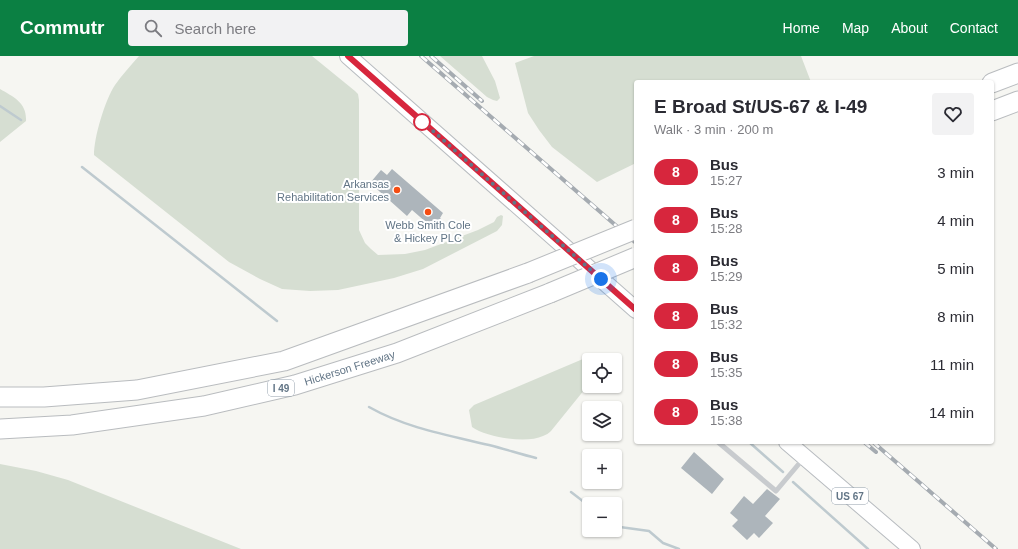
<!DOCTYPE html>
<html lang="en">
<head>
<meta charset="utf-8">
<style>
  body { margin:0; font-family:Arial,sans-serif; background:#f2f2f3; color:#2b2b33; height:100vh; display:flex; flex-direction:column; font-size:15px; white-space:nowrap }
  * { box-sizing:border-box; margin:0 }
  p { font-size:13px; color:#7c7c81 }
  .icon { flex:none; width:22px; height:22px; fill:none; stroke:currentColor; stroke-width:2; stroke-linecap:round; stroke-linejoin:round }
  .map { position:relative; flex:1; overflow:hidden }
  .side { position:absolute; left:634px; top:24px; width:360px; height:364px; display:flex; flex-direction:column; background:#fff; border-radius:4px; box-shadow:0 1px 3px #0004 }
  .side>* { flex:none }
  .badge { padding:0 8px; border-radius:13px; font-size:14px; line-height:26px }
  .tools { position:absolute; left:582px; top:297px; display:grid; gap:8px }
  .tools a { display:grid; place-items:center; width:40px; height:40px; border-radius:4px; background:#fff; box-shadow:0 1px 3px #0004; font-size:20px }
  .you { position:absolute; width:20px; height:20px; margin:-10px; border:3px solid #fff; border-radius:50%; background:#1a73e8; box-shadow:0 0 0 6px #1a73e833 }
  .map>.badge { position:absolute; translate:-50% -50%; box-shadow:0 0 0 2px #fff }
  .round { display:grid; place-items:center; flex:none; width:42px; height:42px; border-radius:4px; background:#f2f2f3 }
  .summary { display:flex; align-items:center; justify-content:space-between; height:68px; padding:0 20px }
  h1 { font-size:19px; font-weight:800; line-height:30px }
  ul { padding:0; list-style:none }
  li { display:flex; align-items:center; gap:12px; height:48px; padding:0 20px }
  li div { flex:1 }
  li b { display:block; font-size:15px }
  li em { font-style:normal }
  li .badge { min-width:44px; font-weight:700; text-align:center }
  header { display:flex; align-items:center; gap:24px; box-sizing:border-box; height:56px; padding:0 20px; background:#0b8043; color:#fff }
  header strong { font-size:19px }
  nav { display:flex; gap:22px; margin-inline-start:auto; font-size:14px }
  .search { width:280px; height:36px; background:#f2f2f3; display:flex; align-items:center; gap:10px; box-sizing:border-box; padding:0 14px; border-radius:4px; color:#7c7c81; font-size:15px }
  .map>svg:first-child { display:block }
  .green { fill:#d6ded2 }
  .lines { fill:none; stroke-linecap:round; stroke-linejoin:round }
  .stream { stroke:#becacf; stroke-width:2.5 }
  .building { fill:#adb5bb }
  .primary-casing { stroke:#b8bcc0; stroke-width:18 }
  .motorway-casing { stroke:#b9bcbf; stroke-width:21 }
  .service { stroke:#c8cbce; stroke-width:5 }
  .primary { stroke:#fff; stroke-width:16 }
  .motorway { stroke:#fff; stroke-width:19 }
  .rail-casing { stroke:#a5abb1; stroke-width:4 }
  .rail { stroke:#fff; stroke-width:2.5; stroke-dasharray:8; stroke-linecap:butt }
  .motorway-bridge-casing { stroke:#b9bcbf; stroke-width:21; stroke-linecap:butt }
  .motorway-bridge { stroke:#fff; stroke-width:19 }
  .line-casing { stroke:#fff; stroke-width:9 }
  .line { stroke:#d7263d; stroke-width:6 }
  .walk { stroke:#627586; stroke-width:4; stroke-dasharray:0 7.2 }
  .stop-dot { fill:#fff; stroke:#d7263d; stroke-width:2 }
  .poi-dot { fill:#f54d13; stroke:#fff; stroke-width:1.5 }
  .labels { text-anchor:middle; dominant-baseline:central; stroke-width:4; stroke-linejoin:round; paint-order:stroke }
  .shield { fill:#fff; stroke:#919eaa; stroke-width:1 }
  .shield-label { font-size:10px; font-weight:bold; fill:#627586 }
  .poi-label { font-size:11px; fill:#627586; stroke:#fff; text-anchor:end }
  .street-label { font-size:11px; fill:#627586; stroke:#fff }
</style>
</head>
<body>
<header>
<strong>Commutr</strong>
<div class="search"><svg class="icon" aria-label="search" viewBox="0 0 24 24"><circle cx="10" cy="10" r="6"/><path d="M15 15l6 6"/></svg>Search here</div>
<nav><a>Home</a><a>Map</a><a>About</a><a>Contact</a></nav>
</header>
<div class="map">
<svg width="1018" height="493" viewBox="0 0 1018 493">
  <rect width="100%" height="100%" fill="#f6f6f2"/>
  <!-- green -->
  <path class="green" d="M139,0H312L355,35L358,38L359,44V174L365,187L371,193L378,199L405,198L425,194L478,174L494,166L497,161L501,159L503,160L502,169L497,175L423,213L394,222L338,234L310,235L282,233L260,223L229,206L94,99C94,81 105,44 115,29C122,19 131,9 139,0Z
    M440,0H482L495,25L500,42L497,45L493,44L487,41Z
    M534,0H801L811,26H636V107L597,126L552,91L539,74L528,57L515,7Z
    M0,33C14,41 27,47 26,65L0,86Z
    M590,300H598L603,304H589V328L551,375C549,377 546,379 543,380C526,388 486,381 472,371L469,354L474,349Z
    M0,408L36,415L68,424L241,493H0Z"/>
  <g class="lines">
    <!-- stream -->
    <path class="stream" d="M0,50L21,64
      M82,111L277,265
      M369,351C406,372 447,379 489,389C505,393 520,398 536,402
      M749,386L783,416
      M793,426L868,493
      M571,436L584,446L594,448
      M615,466L620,471L649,475L663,487L679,493"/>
  </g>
  <!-- building -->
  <path class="building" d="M392,113L443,157L440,162L442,164L434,173L412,154L407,160L370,127L381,114L387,119Z
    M694,396L724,423L712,438L681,412Z
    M767,433L780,443L765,460L773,467L759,482L754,477L747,484L732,470L738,464L730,457L744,440L753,448Z"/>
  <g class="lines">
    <!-- primary casing -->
    <g class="primary-casing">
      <path id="primary" d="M348,0L636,254
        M787,386L912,493"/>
    </g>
    <!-- motorway casing -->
    <g class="motorway-casing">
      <g id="motorway">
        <path d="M992,27L1018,17"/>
        <path d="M992,55L1018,45"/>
        <path d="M0,341H44L137,334L284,305L528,217"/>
        <path id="s1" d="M0,373L72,369L204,350L295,329L397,297L550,237"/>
      </g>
    </g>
    <!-- service -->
    <path class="service" d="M718,386L776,435L803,403"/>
    <!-- primary -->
    <use href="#primary" class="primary"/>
    <!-- motorway -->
    <use href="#motorway" class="motorway"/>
    <!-- rail casing -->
    <g class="rail-casing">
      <path id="rail" d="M421,0L636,187
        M431,0L482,45
        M864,386L876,396
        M873,386L996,493"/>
    </g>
    <!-- rail -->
    <use href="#rail" class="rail"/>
    <!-- motorway-bridge casing -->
    <g class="motorway-bridge-casing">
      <path id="motorway-bridge" d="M528,217L636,173
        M550,237L636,201"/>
    </g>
    <!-- motorway-bridge -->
    <use href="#motorway-bridge" class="motorway-bridge"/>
  </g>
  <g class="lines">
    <!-- line casing -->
    <g class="line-casing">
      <path id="line" d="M348,0L636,254"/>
    </g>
    <!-- line -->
    <use href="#line" class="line"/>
    <!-- walk -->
    <path class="walk" d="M422,66L417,61L601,223"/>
  </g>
  <!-- markers -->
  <circle class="stop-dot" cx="422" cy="66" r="8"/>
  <g class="poi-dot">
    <circle cx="397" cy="134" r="4"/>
    <circle cx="428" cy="156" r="4"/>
  </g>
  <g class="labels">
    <!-- shield labels -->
    <g class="shield">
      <rect x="268" y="324" width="26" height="16" rx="3"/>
      <rect x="832" y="432" width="36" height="16" rx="3"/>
    </g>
    <g class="shield-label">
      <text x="281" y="332">I 49</text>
      <text x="850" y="440">US 67</text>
    </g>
    <!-- poi labels -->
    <g class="poi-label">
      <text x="389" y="128">Arkansas<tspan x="389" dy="13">Rehabilitation Services</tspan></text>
      <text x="428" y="169" text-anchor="middle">Webb Smith Cole<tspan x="428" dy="13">&amp; Hickey PLC</tspan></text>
    </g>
    <!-- street labels -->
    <g class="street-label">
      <text stroke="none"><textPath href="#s1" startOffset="356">Hickerson Freeway</textPath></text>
    </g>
  </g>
</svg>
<div class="tools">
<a><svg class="icon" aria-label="locate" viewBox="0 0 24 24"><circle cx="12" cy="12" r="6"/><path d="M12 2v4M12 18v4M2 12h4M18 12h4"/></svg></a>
<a><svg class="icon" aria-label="layers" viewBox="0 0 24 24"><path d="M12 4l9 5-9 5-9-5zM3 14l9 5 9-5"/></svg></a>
<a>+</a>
<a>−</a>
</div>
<div class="you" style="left:601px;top:223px"></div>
<section class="side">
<div class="summary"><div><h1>E Broad St/US-67 &amp; I-49</h1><p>Walk · 3 min · 200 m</p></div><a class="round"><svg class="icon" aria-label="heart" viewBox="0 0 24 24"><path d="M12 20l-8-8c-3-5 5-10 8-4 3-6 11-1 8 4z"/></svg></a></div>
<ul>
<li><span class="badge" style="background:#d7263d;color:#fff">8</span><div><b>Bus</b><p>15:27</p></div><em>3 min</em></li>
<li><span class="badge" style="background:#d7263d;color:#fff">8</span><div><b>Bus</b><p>15:28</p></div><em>4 min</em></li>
<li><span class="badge" style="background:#d7263d;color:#fff">8</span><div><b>Bus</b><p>15:29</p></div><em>5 min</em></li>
<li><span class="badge" style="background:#d7263d;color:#fff">8</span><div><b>Bus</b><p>15:32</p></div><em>8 min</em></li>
<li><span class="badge" style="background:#d7263d;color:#fff">8</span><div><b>Bus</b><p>15:35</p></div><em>11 min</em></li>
<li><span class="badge" style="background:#d7263d;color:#fff">8</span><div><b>Bus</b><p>15:38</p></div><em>14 min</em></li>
</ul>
</section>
</div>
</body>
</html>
